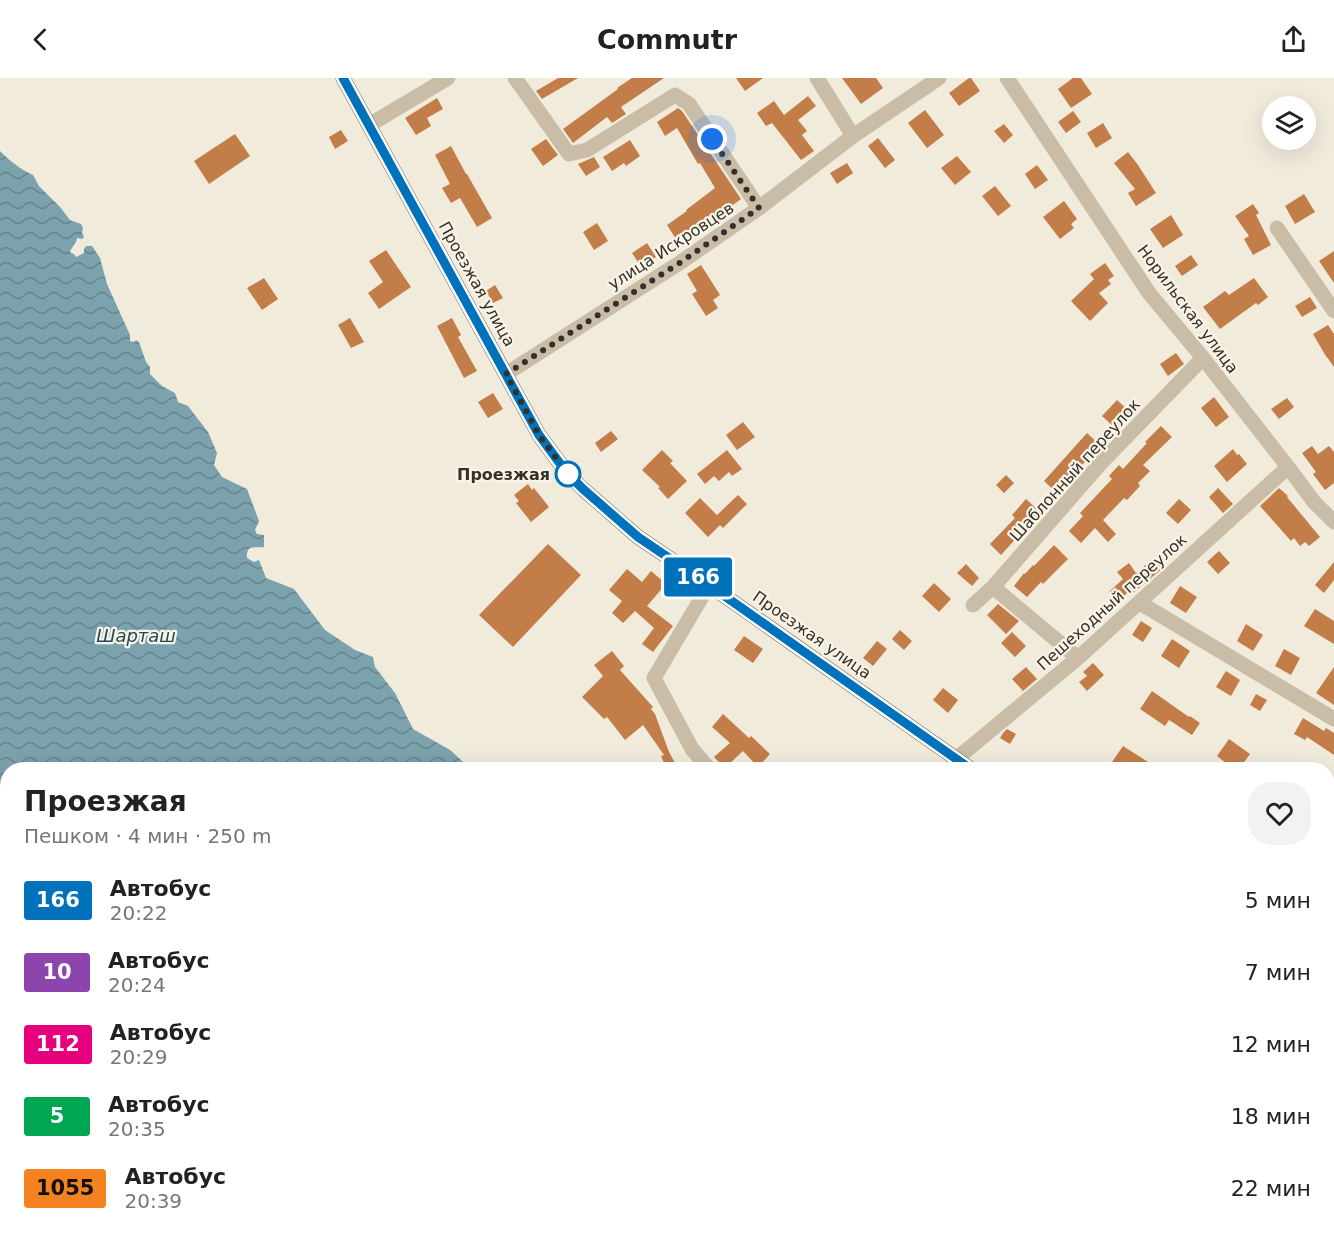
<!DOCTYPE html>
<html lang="ru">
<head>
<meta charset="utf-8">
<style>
  body { margin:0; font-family:"DejaVu Sans",sans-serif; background:#f2f2f2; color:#222; height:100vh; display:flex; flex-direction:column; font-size:22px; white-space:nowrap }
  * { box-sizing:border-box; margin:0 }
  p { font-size:20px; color:#767676 }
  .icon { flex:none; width:33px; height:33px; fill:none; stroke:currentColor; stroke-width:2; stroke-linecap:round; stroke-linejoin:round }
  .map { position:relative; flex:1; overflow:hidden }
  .drawer { position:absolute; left:0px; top:684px; width:1335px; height:476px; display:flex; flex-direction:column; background:#fff; border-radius:24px 24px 0 0; box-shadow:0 6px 24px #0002 }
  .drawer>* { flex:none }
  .badge { padding:0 12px; border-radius:4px; font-size:21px; line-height:39px }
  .controls { position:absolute; left:1262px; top:18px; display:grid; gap:12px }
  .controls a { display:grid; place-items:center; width:54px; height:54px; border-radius:50%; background:#fff; box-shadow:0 6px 24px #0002; font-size:30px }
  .you { position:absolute; width:30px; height:30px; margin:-15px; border:4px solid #fff; border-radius:50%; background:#1a73e8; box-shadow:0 0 0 9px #1a73e833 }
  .map>.badge { position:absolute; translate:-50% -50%; box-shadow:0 0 0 3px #fff }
  .round { display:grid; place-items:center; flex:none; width:63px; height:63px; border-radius:24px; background:#f2f2f2 }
  .summary { display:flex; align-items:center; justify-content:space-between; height:102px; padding:0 24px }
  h1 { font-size:28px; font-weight:700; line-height:45px }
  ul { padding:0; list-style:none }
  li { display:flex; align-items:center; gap:18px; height:72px; padding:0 24px }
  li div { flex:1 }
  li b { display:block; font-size:22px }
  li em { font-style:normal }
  li .badge { min-width:66px; font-weight:700; text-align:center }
  header { display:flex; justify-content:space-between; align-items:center; height:78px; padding:0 24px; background:#fff; font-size:27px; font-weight:700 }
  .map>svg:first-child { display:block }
  .wetland { fill:url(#wetland-marsh) }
  .water { fill:url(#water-waves) }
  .building { fill:#c37d49 }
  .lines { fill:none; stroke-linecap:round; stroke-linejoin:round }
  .minor { stroke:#c9bda8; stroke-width:15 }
  .primary { stroke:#78695a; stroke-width:15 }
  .line-casing { stroke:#fff; stroke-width:14 }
  .line { stroke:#0072bc; stroke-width:9 }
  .walk { stroke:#362f28; stroke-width:6; stroke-dasharray:0 10.8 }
  .stop-dot { fill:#fff; stroke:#0072bc; stroke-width:3 }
  .labels { text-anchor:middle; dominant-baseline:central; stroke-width:4.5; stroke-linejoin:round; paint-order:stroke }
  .street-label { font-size:16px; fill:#362f28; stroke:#f9f4e8 }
  .stop-label { font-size:16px; font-weight:bold; fill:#362f28; stroke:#f9f4e8; text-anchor:end }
  .water-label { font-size:18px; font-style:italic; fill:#1f4857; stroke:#f9f4e8 }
</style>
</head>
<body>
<header><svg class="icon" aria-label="back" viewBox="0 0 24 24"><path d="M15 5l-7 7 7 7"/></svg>Commutr<svg class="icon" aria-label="share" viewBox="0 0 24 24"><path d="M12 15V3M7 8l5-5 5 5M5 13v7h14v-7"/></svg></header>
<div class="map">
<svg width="1334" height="1159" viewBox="0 0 1334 1159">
  <defs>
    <pattern id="wetland-marsh" width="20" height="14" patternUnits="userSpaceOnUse" patternTransform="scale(1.5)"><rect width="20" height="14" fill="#adc09c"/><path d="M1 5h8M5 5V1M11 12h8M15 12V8" fill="none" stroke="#8e9c7f"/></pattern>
    <pattern id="water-waves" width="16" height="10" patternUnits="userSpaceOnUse" patternTransform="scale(1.5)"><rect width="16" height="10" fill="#7ca2ae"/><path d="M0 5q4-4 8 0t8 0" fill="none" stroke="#66848e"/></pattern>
  </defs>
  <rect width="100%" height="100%" fill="#f1ebdc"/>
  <!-- wetland -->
  <path class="wetland" d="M1328,1033L1334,1037V1159H908L916,1152H1328Z"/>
  <!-- water -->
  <path class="water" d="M0,73C10,83 20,91 33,97L39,108L60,129L70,142L81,146L83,150L82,155L84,159L82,161L77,160L76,164L70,173L71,175L74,176L76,179L84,175V171L86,168H92L100,180L107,206L130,257V263L134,264L136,262L139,264L146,284L150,289V296L162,308L175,315L178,324L188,328L208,354L217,375L214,387L222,399L247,411L259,443L255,452L257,456L264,457V469C254,470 246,466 247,480L254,484L259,482L266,500L294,511L325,552L355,572L373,579L375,589L395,615L413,651L450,672L471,691L8,692V1152H861V1155L865,1159H0Z"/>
  <!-- building -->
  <path class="building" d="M558,0H578L542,21L536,13Z
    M632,0H664L621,29L626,36L612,45L607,39L573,65L563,51L618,11L617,10Z
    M736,0H763L745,13Z
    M842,0H876L883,10L861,26Z
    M969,0H971L980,13L959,28L949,15Z
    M1073,0H1081L1092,16L1071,30L1058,11Z
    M808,18L816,28L798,42L807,53L802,57L814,73L801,82L772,45L766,48L757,35L774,23L784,37Z
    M437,20L443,31L427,40L431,48L416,57L405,40Z
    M678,30L682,33L741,121L711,143L708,139L676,161L667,147L687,133L686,132L715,110L700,85L698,86L677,50L665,58L657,44Z
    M925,32L944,57L927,70L908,45Z
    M1073,33L1081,44L1066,55L1058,44Z
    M1103,45L1112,60L1096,70L1087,55Z
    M1004,46L1013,57L1004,65L994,53Z
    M341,52L348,63L335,71L329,59Z
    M235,56L250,78L209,106L194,83Z
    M878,60L895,82L885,90L868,68Z
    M546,61L558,77L543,88L531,71Z
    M630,62L640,78L626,88L624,85L612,93L603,79Z
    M451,68L466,96H467L492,140L477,149L460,120L451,125L442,110L450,106L435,77Z
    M1128,74L1138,87L1156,115L1136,128L1128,115L1135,111L1114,85Z
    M957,78L971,94L955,107L941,90Z
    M594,79L600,89L586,98L578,86Z
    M847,85L853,95L837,106L830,95Z
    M1037,87L1048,102L1035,111L1025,96Z
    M995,108L1011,128L998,138L982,118Z
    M1304,116L1315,134L1295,146L1285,128Z
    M1064,123L1077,141L1071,146L1074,150L1060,161L1043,139Z
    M1253,126L1259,135L1256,137L1271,167L1253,177L1244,161L1249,158L1235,138Z
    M1171,137L1183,157L1163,170L1150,151Z
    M597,145L608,163L594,172L583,154Z
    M647,165L656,179L641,189L632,175Z
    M386,172L411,209L379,231L368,215L383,204L369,183Z
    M1334,173V205L1319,183Z
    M1191,177L1198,187L1182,198L1175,188Z
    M1105,185L1114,198L1108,202L1111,206L1099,215L1108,225L1090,243L1071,223L1094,201L1090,196Z
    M701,187L720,217L713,222L718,230L706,238L692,216L697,213L687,196Z
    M264,200L278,221L262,232L247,210Z
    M1254,200L1268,219L1258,227L1256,225L1220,251L1203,229L1225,213L1229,217Z
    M495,207L503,220L493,225L486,213Z
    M1310,219L1317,230L1302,239L1295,228Z
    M350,240L364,264L351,270L338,247Z
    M452,240L461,257L458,259L477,293L464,300L437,248Z
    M1328,247L1334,256V289L1327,279V280L1313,256Z
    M1176,275L1184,286L1168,298L1160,286Z
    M493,315L503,331L488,340L478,324Z
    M1214,319L1229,339L1216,349L1201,330Z
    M1287,320L1294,329L1279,341L1271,331Z
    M1117,322L1130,334L1115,350L1102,338Z
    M743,344L755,359L737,372L726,357Z
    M1161,348L1172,359L1143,387L1150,393L1138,405L1140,408L1127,422L1124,420L1103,442L1116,456L1108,464L1095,450L1081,465L1069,453L1083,438L1080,435L1112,401L1109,398L1119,387L1123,391L1147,365L1145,364Z
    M611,353L618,361L601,374L595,365Z
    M1087,355L1100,367L1057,415L1044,403Z
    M1312,368L1318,376L1329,368L1334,374V405L1325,412L1313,396L1316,394L1302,375Z
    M1233,371L1237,377L1239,376L1247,386L1227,404L1214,388Z
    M662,372L673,383L670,385L687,403L668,421L658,410L660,409L642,392Z
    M727,372L742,391L732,398L729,394L719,403L714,398L705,406L697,396Z
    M1006,397L1014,405L1004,415L996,407Z
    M528,406L532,412L534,410L549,429L531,444L516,425L519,423L514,417Z
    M1218,410L1233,426L1223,435L1209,419Z
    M1279,410L1288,418L1287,419L1320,459L1309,468L1305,464L1300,468L1294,460L1291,463L1260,428Z
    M738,417L747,426L723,450L720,447L708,459L685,435L700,420L717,437Z
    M1026,421L1040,434L1001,477L990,466L1015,440L1012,437Z
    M1179,421L1191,432L1178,446L1166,435Z
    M548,466L581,497L513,569L479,537Z
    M1054,467L1068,481L1043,506L1041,504L1027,519L1014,508L1024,495L1025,496L1033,487L1034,488Z
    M1219,473L1230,485L1218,496L1207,484Z
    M1154,480L1163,490L1133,515L1130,512L1119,523L1109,514L1123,501L1117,494L1129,485L1136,495Z
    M1334,484V502L1324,515L1315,507Z
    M966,486L979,500L972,508L957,495Z
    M627,491L642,504L651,493L666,506L647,528L673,548L653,574L642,566L654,550L635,533L623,545L612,535L622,523L609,512Z
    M934,505L951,521L939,534L922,518Z
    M1180,508L1197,519L1186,535L1170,525Z
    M998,526L1019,543L1006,556L987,537Z
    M1315,531L1334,543V566L1304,548Z
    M1141,543L1152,550L1143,564L1132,557Z
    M1246,546L1263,557L1253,573L1237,563Z
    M900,552L912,563L904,572L892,561Z
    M1012,554L1026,568L1015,579L1001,565Z
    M744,558L763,571L753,585L734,572Z
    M1172,561L1190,573L1179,590L1161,578Z
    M877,563L887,571L873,588L863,580Z
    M1284,571L1300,580L1291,597L1275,588Z
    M612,573L624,588L620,592L653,629L651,631L655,636L669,674L676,687L667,692L661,678L664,677L643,647L625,662L607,639L604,641L582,619L603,598L594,587Z
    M1093,585L1104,597L1087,613L1079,604L1087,598L1083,594Z
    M1026,589L1037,601L1023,613L1012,601Z
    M1334,589V627L1316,615Z
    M1226,593L1240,602L1231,618L1216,609Z
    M943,610L958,622L948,635L933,622Z
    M1152,613L1189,639L1190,638L1200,645L1192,657L1169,642L1165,648L1140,631Z
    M1256,616L1267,622L1260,633L1250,627Z
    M723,636L749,660L751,658L770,676L758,689L743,673L725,690L714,679L730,665L712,649Z
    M1303,640L1324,653L1326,650L1334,655V677L1307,659L1305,662L1294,656Z
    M1007,651L1016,656L1010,666L1000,660L1003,655Z
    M1229,661L1250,676L1242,687L1238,685L1234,691L1217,678Z
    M1123,668L1148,684L1143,692H1116L1110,687Z"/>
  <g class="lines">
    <!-- minor -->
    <path class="minor" d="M515,0L569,76L587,72L675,17L689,26L759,130
      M817,0L853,58
      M1007,0L1149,215L1203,280L1288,389L1314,424L1334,444
      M369,47L448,0
      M1277,150L1334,233
      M506,296L681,184L759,130L853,58L939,0
      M709,507L654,600L692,671L710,692
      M993,509L1078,580
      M1140,525L1334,641
      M973,527L993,509L1101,385L1203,280
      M956,681L1078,580L1288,389"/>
    <!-- primary -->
    <path class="primary" d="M343,0L539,357L567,395L583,411L638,459L709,507L972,692
      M1328,874L1334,877"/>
  </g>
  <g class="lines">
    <!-- line casing -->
    <g class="line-casing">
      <path id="line" d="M343,0L539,357L567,395L583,411L638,459L709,507L972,692"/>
    </g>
    <!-- line -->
    <use href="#line" class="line"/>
    <!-- walk -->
    <path class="walk" d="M568,396L539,357L506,296L681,184L759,130L712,61"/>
  </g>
  <!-- markers -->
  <circle class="stop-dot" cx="568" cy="396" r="12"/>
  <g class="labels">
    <!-- street labels -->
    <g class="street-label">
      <text transform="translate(671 168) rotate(-33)">улица Искровцев</text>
      <text transform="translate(477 206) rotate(61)">Проезжая улица</text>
      <text transform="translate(1188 231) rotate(53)">Норильская улица</text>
      <text transform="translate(1075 392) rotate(-48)">Шаблонный переулок</text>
      <text transform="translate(1112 524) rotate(-42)">Пешеходный переулок</text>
      <text transform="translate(812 557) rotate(35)">Проезжая улица</text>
    </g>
    <!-- stop labels -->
    <g class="stop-label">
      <text x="550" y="396">Проезжая</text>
    </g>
    <!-- water labels -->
    <g class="water-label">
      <text x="136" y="557">Шарташ</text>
    </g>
  </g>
</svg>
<div class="controls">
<a><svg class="icon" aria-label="layers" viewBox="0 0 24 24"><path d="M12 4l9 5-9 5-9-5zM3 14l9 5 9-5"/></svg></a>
</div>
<div class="you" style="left:712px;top:61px"></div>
<b class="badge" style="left:698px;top:499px;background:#0072bc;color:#fff">166</b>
<section class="drawer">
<div class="summary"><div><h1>Проезжая</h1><p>Пешком · 4 мин · 250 m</p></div><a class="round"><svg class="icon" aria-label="heart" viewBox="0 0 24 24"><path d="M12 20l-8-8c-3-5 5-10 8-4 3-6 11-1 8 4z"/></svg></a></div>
<ul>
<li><span class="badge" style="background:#0072bc;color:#fff">166</span><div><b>Автобус</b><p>20:22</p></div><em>5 мин</em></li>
<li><span class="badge" style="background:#8e44ad;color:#fff">10</span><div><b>Автобус</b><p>20:24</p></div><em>7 мин</em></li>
<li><span class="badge" style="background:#e6007e;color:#fff">112</span><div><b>Автобус</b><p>20:29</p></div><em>12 мин</em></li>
<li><span class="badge" style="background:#00a651;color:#fff">5</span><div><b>Автобус</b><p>20:35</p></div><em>18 мин</em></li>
<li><span class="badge" style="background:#f58220;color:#111">1055</span><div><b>Автобус</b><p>20:39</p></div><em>22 мин</em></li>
</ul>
</section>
</div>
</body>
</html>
